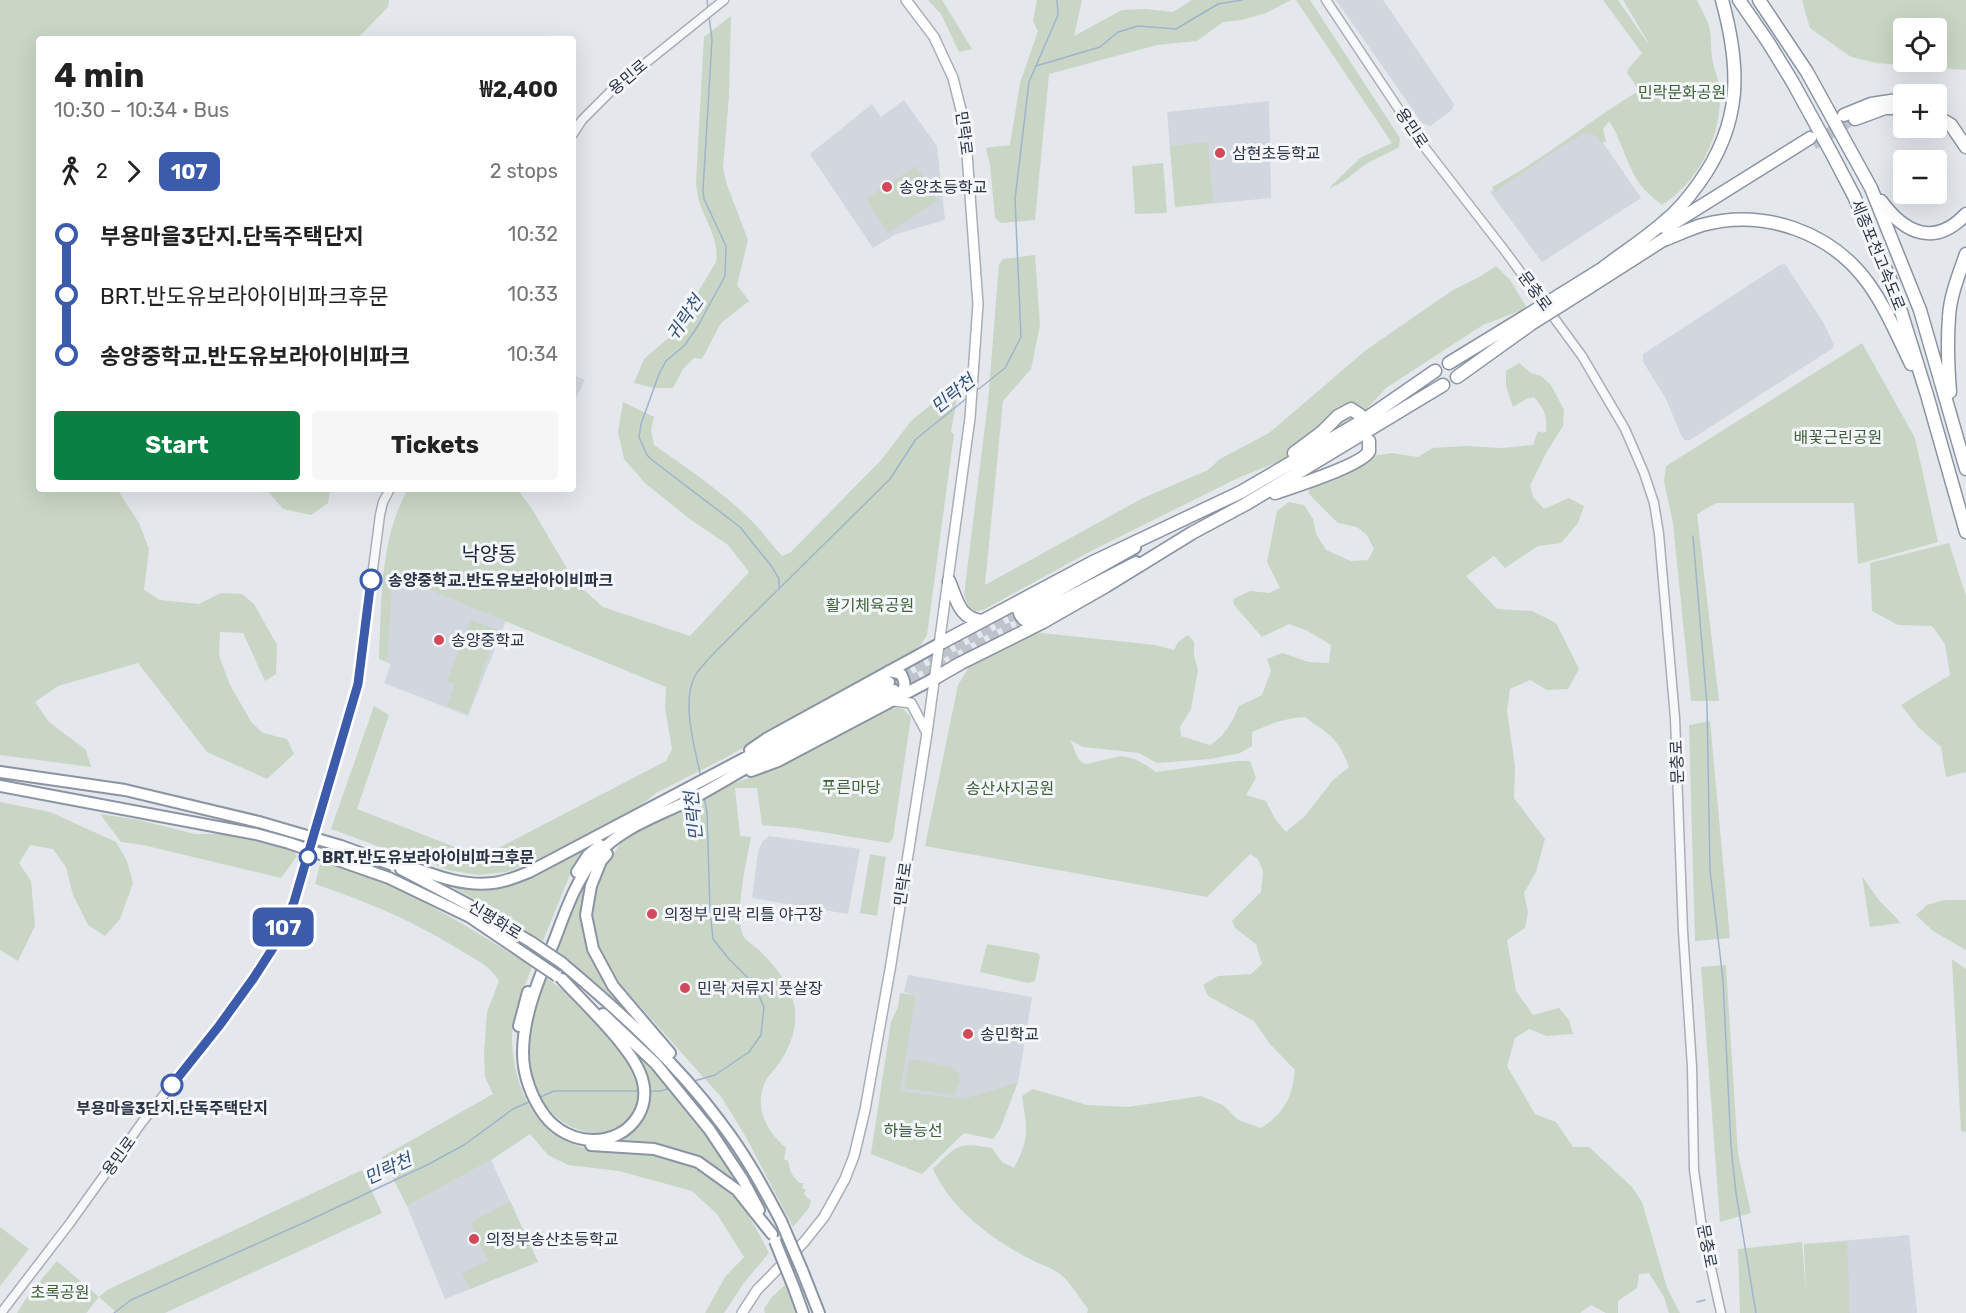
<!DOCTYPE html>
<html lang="en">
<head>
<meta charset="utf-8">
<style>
  body { margin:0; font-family:Rubik,"Noto Sans KR",sans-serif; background:#f6f6f6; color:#222; height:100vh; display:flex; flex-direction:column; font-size:22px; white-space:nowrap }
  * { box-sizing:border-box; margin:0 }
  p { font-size:20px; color:#767676 }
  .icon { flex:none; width:33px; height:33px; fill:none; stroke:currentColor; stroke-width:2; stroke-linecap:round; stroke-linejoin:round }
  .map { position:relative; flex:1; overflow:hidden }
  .drawer { position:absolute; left:36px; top:36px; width:540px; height:456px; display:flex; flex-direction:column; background:#fff; border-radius:6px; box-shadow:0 6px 24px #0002 }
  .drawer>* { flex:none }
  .badge { padding:0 12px; border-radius:9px; font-size:21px; line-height:39px }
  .controls { position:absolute; left:1893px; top:18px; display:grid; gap:12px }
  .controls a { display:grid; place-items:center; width:54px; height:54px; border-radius:6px; background:#fff; box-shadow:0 6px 24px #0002; font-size:30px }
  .map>.badge { position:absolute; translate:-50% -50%; box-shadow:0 0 0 3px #fff }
  .legs { display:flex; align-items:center; gap:9px; height:66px; padding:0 18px; font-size:20px }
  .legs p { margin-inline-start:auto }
  .overview { display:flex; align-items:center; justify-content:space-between; height:102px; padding:0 18px }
  h1 { font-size:33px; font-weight:700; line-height:45px }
  .cta { display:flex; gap:12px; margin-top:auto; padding:12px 18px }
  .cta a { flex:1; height:69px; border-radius:6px; background:#0b8043; color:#fff; font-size:24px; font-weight:700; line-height:69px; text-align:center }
  .cta a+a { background:#f6f6f6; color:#222 }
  ul { padding:0 18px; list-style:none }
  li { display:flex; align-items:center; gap:21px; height:60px; font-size:22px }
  li i { display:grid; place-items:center; width:9px; height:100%; margin:0 8px; background:currentColor }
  li i::after { content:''; width:15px; height:15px; margin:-8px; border:4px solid; border-radius:50%; background:#fff }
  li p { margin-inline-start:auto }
  li:first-child i { background:linear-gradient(#0000 50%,currentColor 0) }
  li:last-child i { background:linear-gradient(currentColor 50%,#0000 0) }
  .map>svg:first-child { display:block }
  .built { fill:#d2d6de }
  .green { fill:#c9d6c5; fill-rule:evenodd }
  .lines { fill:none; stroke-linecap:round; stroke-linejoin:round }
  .stream { stroke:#9fb4cc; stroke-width:1.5 }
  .trunk-tunnel { stroke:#bfc3cb; stroke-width:10; stroke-dasharray:10 5; stroke-linecap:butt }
  .motorway-tunnel { stroke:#bfc3cb; stroke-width:12; stroke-dasharray:12 6; stroke-linecap:butt }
  .tertiary-casing { stroke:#a9aeb7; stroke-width:11 }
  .secondary-casing { stroke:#a9aeb7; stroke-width:12 }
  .trunk-casing { stroke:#8b94a3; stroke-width:14 }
  .motorway-casing { stroke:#8b94a3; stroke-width:15 }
  .tertiary { stroke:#f7f8fa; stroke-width:8 }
  .secondary { stroke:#fff; stroke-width:9 }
  .trunk { stroke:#fff; stroke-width:10 }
  .motorway { stroke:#fff; stroke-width:12 }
  .trunk-bridge-casing { stroke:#8b94a3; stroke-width:14; stroke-linecap:butt }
  .motorway-bridge-casing { stroke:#8b94a3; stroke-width:15; stroke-linecap:butt }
  .trunk-bridge { stroke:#fff; stroke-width:10 }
  .motorway-bridge { stroke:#fff; stroke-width:12 }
  .line-1-casing { stroke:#fff; stroke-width:14 }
  .line-1 { stroke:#3d5bab; stroke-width:9 }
  .poi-dot { fill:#d1495b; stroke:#f4f6f9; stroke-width:2 }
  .stop-1-dot { fill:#fff; stroke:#3d5bab; stroke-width:3 }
  .labels { text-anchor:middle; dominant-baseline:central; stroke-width:6; stroke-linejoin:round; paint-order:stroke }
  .street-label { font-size:16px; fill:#2b3445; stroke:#f4f6f9 }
  .park-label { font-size:16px; fill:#3f6138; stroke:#f4f6f9 }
  .poi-label { font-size:16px; fill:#2b3445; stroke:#f4f6f9; text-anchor:start }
  .stop-label { font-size:16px; font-weight:bold; fill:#2b3445; stroke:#f4f6f9; text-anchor:start }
  .water-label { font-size:18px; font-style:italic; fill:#34527a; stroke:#f4f6f9 }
  .quarter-label { font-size:20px; fill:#1d2536; stroke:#f4f6f9 }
</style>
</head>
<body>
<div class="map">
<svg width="1966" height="1313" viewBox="0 0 1966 1313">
  <rect width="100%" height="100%" fill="#e4e7ec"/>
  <!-- built -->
  <path class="built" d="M1336,0H1383L1454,104L1452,110L1430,126L1422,123Z
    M904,100L937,146L945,220L896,234L873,248L810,154L872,104L881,117Z
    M1269,101L1271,198L1175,207L1167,112Z
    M1591,125L1641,198L1542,262L1490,192Z
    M1785,264L1823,322L1834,345L1833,348L1690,440H1685L1682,437L1665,397L1643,362V354L1780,265Z
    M573,375L585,380L573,404Z
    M383,571L506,621L468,716L384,683L391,664L379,659Z
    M769,836L860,849L848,914L752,898L758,852L762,842Z
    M908,975L1032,997L1018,1082L964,1100L899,1091L916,995L904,992Z
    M491,1160L538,1262L445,1299L407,1206Z
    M1909,1235L1917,1313H1807L1804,1244Z"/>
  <!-- green -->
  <path class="green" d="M0,0H389L388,7L357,39H39V489H117L139,523L149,549L144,590L160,600L199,604L221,593L242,594L254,604L277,645L276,674L265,681L243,633L220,632L219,656L230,685L252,723L263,733L287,739L294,754L267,779L207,752L138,663L58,686L35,702L49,722L86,750L91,767L0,755Z
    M928,0H942L972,49L959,52L941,14Z
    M1037,0H1082L1074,36L1122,10L1146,9L1173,12L1192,0H1291L1266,13L1242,20L1223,22L1197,41L1157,45L1049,74L1035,220L1001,223L995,218L990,165L986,148L1010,145L1020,83L1038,31L1033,21Z
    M1296,0H1310L1400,138L1399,147C1388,154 1375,158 1365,165C1350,175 1348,181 1329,188L1360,158L1392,143Z
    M1603,0H1618L1647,42L1649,44L1623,0H1697C1701,9 1708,20 1710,30C1711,39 1711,49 1712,58C1714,70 1720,82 1720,94C1721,138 1698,182 1662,205C1656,200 1649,195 1644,189C1627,170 1623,141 1609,121L1603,129L1606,142H1601L1595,135L1584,133L1542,159L1495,192L1492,187C1543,160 1587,122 1637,92L1635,84L1627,73L1629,68L1642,53Z
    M1802,0H1966V70L1877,63L1851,57L1810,28ZM1936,28V62H1904V28Z
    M731,16L729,96L723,167L726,182L748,240L737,285L749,301L721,323L702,359L694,358L683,369L673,388H654L634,383L644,359L673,334L716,262C720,240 705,221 699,201C697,195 697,188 696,182L704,37Z
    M1208,142L1213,203L1175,207L1170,146Z
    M1163,163L1167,213L1135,214L1132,166Z
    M916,166L938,200L888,233L866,199Z
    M1035,255L1040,325L1031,369L1003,401L985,585L1143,498L1208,470L1220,459L1269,433L1366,350L1453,290L1479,277L1496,266L1510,280L1527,308L1483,325L1386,388L1365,411L1290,457L1240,477L1091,551L983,610L976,611L969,608L964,595L988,402L999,264L1003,259Z
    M1862,343L1915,438L1938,542L1858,564L1854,503H1716L1697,514L1719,701H1691L1673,523L1664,481L1666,466Z
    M1519,363L1531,373L1541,376L1551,385L1564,410L1563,426L1546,453L1530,486L1533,497L1544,509L1569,498L1584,506L1578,523L1561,543L1538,546L1505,568L1494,556L1466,576L1497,609L1532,611L1556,623L1579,669L1568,689L1547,690L1530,680L1510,689L1507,711L1515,766L1514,798L1545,839L1536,872L1524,893L1528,912L1525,928L1507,940L1516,991L1533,1015L1559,1008L1569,1020L1573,1034L1547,1036L1529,1029L1515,1038L1507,1066L1535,1114L1556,1122L1573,1147H1589L1632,1187L1642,1202L1667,1288L1680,1313H1669L1664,1297L1649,1273L1639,1274L1637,1288L1618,1301V1313H1606L1591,1305L1580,1313H1087L1088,1309C1080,1299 1069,1280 1059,1273C1050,1267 1039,1264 1030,1259C991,1239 951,1209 933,1169C958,1144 958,1142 992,1148L1002,1162L1014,1168C1030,1138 1027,1129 1022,1096L1033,1089L1087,1105L1128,1107L1201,1096L1223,1105L1238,1120L1261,1128C1285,1113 1292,1097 1295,1070L1270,1044L1254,1021L1208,996L1203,985L1218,976L1251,974L1262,964L1256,944L1235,928L1232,921L1261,892L1263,871L1258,859L1250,854L1207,897L925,846L958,685L971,664L1032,632L1155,645L1174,650L1178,642L1188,635L1194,642V655L1198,670L1191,709L1180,727L1181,736L1210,745C1226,735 1232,722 1239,706L1262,695L1271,671L1267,659L1282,653L1309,662L1329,663L1331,645L1308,631L1289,624L1262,637L1234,605L1233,599L1250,591L1269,593L1280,588L1267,562L1277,511L1289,502L1304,505L1313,519L1316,534L1326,550L1351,561L1368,560L1374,549L1367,535L1357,527L1338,523L1308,493L1313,483L1365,457L1392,453L1418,457L1433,448L1465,446L1502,448L1533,445L1538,431L1543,433L1546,432C1548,417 1544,408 1534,397L1526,399L1513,407L1506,386V371ZM1305,717C1329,735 1338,737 1349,767L1333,780L1305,816L1286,832L1275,819L1266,801L1246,795L1256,778L1250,761H1237L1156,772C1145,764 1136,758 1121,756L1086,764C1075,761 1076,749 1070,740L1083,747L1139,753L1157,763L1210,759L1240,753L1252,746V732C1269,724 1285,718 1305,717Z
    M959,386L951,432L954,434L927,635L921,645L911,653L727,757L656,793L640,806L528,864L506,872L478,875L448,870L406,853L399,854L331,829L374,706L389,715L357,809L473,854L489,853L666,761L672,749L665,708L666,687L393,575L387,661L379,659C382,602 379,540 408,489H517L532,509L575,582L603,607L690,636L749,572L728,545L691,520L645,483L624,459L618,432L623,402L654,417L651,430L654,445C687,468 721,491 751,520C762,531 771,544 782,556L791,552L882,459L911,421L951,388Z
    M266,489H330L328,503L311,515L283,509Z
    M1949,543L1966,596V772L1946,777L1941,747L1918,727L1901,705L1950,675L1945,644L1932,626L1898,625L1872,611L1870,563Z
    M471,620L497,630L468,714L447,706L455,684L447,681Z
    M898,708L903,709L911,717L893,838L889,843L796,828L762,825L757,788H735L740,836L751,837C747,858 733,920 744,937C748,942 756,947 761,952C777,968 792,987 795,1010C797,1028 790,1047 780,1062C776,1068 770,1074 766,1080C753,1106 766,1131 786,1148L784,1159L788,1161L791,1173L799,1183H804L802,1188L806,1190L804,1194L811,1201L809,1208L793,1227L747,1139L722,1098L620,984L599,951L590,920L595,880L623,840L650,823L685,810L734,783L766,772L812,751L892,709Z
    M1710,721L1730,938L1695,941L1689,725Z
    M0,802L50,812L116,842L127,861L133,883L120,919L105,936L88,925L73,895L66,867L53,849L30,845L19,863L31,881L35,926L18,961L0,950Z
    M100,814L139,820L195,834H224L293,850L297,856L281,878L143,845L121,842Z
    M601,838L581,859L569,877L543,941L499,913L438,879L480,886Z
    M870,854L886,857L877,916L860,913Z
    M321,861C397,881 466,925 532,967C524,988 512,1015 512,1038C512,1080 532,1131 575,1145C601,1154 635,1150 662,1154C676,1156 692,1164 704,1171C736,1188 753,1222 769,1253L743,1284L724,1313H705L725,1277L744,1257L717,1214L692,1191L619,1171L568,1165L548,1155L530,1134L491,1160L407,1206L382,1157L493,1094L485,1077L484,1052L487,1012L499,981C491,967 477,960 463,952C414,921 370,903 315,884Z
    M593,865C588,882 581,902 581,920C583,957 607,986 629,1014L628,1017L555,954L560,932Z
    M1862,876L1878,899L1901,923L1870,927Z
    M1945,900H1966V950L1933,931L1916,915L1927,905Z
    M987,944L1037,953L1040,956L1035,981L1028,983L980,972Z
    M1952,959L1966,969V1132L1961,1131Z
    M1726,965L1738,1154L1751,1213L1720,1222L1701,967Z
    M544,976C575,999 605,1022 625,1055C629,1061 634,1068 637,1074C660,1154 543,1155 529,1065C524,1035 536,1005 544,976Z
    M900,993L916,995L900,1091L964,1099L1018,1082L1000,1129L993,1139L964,1133L922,1174L871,1154L891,1022L898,1007Z
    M628,1042C673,1087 710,1137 744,1191H741L725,1175L702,1159L640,1143L612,1139L643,1116L637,1057Z
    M910,1059L951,1067L959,1073L960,1080L955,1095L904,1088Z
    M362,1170L382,1213L165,1313H117L99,1297L86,1313H17L29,1294L57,1261L99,1297L107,1290Z
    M510,1201L538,1262L470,1289L462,1273L488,1261L470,1223Z
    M0,1227L29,1249L0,1286Z
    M1802,1242L1806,1293L1804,1244L1847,1242L1850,1313H1740L1738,1249Z
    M786,1284L796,1313H765L764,1309L771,1298Z"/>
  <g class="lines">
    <!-- stream -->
    <path class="stream" d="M707,0L708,8
      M709,16L712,40L703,190L704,199L726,246L725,276L699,324L685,345L666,361L659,374L641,424L639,437L647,455L652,460L740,527L772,567L779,579V589
      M1036,66L1100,47L1118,32L1138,26L1176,29L1218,4L1242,0
      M975,392L1005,368L1021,337L1015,199L1029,82L1058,15L1057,0
      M1693,536L1707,705L1710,870L1723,980L1731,1147L1736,1193L1756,1313
      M701,777C695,749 681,702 695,676C700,667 709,659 716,651L890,479L916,439L967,398
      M694,1081L715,1075L749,1052L761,1035L764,1007L754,984L729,959L713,939L710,910L707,813L704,797
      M648,1091H661L670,1088
      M538,1098L554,1091H640
      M1697,1302L1705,1300
      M114,1313L131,1300L312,1219L427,1165L464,1145L513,1109L531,1101"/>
    <!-- trunk-tunnel -->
    <path class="trunk-tunnel" d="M889,682L1027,608
      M897,688L1030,617"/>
    <!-- motorway-tunnel -->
    <path class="motorway-tunnel" d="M1813,144L1849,121"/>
    <!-- tertiary casing -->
    <g class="tertiary-casing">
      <path id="tertiary" d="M1326,0L1422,144L1505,251L1582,356L1625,429L1644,473L1654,503L1659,534L1675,718L1683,931L1692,1067L1694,1170L1702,1228L1721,1313
        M573,134L582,120L611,91L724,0
        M1,1313L70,1223L143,1121L219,1026L273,948L285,924L305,869L358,684L380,515L383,502L390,489"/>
    </g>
    <!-- secondary casing -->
    <g class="secondary-casing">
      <path id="secondary" d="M894,701L911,703L927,733
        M742,1313L757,1290L804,1242L824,1217L845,1179L854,1156L865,1110L891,964L927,733L970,418L978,304L965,126L953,78L934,37L906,0"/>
    </g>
    <!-- trunk casing -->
    <g class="trunk-casing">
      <path id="trunk" d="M1028,608L1135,548
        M1030,617L1136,562
        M889,671L901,674C906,683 906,689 898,696
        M750,750L766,739L941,643
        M751,771L778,761L935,678
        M0,772L125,790L259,822
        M0,786L256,834
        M629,823L646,811
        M607,854L601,861L591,886L586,915L593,949L613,986L670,1053
        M384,858C419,868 456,888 493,883C505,882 517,877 529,872L889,682
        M401,869L469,905L531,942
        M577,872L588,855L600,845
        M389,878L470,917L526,955
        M562,963C619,1011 676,1062 721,1123C745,1154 763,1187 781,1221
        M562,979C584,1003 628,1044 640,1073C646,1087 646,1103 638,1116C617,1150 568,1146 545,1116C532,1099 523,1075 523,1053C523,1015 539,979 553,944C565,913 575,881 597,855C622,827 658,816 690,800C722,783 753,763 785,746C821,727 857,708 894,690
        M603,1014L656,1064L709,1129L743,1180L759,1210
        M519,1026L528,992
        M591,1145L654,1149L698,1162L737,1190L772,1234
        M802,1270L819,1313
        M794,1288L803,1313"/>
    </g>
    <!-- motorway casing -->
    <g class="motorway-casing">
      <path id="motorway" d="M1739,0L1768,42L1792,81L1832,154L1854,196L1893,286L1927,395L1966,532
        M1759,0L1807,72L1871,188L1920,310L1966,469
        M1844,115L1871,104L1904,99
        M1936,116L1951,125L1966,147
        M1855,119L1885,108H1904
        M1881,201C1905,234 1935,247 1966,214
        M1666,228L1810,138
        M1664,240C1677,235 1689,229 1702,225C1764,208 1831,232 1868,283C1886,308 1898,337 1911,364
        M1603,268C1624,252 1646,238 1665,221C1679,210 1689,197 1699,183C1742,123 1741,69 1722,0
        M1558,296L1608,265
        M1563,304L1671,235
        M1449,363L1526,316
        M1457,377L1531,324
        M1950,392C1948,367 1947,342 1949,317C1950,296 1959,274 1966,254
        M1294,453L1322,432L1338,416L1351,409L1360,415
        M1275,493C1292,487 1363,465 1369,451C1369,449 1369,443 1369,441
        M949,581C957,600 959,619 983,621
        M1022,600L1019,609C1021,621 1030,624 1041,622
        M941,643L1091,563L1241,492L1364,420L1435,371
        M935,678L961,663L1043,622L1106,586L1192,533L1246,504L1443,385"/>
    </g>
    <!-- tertiary -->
    <use href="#tertiary" class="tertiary"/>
    <!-- secondary -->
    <use href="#secondary" class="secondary"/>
    <!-- trunk -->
    <use href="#trunk" class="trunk"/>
    <!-- motorway -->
    <use href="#motorway" class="motorway"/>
    <!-- trunk-bridge casing -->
    <g class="trunk-bridge-casing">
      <path id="trunk-bridge" d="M259,822L341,846L393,865
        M256,834L289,843L389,878
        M531,942L562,963
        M526,955L557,976
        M781,1221L802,1270
        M775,1241L794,1288"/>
    </g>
    <!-- motorway-bridge casing -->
    <g class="motorway-bridge-casing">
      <path id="motorway-bridge" d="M1526,316L1558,296
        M1531,324L1563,304"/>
    </g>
    <!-- trunk-bridge -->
    <use href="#trunk-bridge" class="trunk-bridge"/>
    <!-- motorway-bridge -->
    <use href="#motorway-bridge" class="motorway-bridge"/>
  </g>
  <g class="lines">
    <!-- line-1 casing -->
    <g class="line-1-casing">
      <path id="line-1" d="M172,1085L219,1026L253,979L273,948L294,902L358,684L371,580"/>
    </g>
    <!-- line-1 -->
    <use href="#line-1" class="line-1"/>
  </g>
  <!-- markers -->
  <g class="poi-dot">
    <circle cx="1220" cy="153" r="6"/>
    <circle cx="887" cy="187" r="6"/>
    <circle cx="439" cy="640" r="6"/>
    <circle cx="652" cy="914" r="6"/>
    <circle cx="685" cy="988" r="6"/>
    <circle cx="968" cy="1034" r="6"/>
    <circle cx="474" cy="1239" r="6"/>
  </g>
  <g class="stop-1-dot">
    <circle cx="371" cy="580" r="10"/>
    <circle cx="308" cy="857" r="8"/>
    <circle cx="172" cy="1085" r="10"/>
  </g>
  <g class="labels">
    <!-- street labels -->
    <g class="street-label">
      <text transform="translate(628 77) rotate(-40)">용민로</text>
      <text transform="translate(1412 128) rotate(56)">용민로</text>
      <text transform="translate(964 133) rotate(83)">민락로</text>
      <text transform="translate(1878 255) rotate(68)">세종포천고속도로</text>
      <text transform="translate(1535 291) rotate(54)">문충로</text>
      <text transform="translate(1677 762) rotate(-92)">문충로</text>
      <text transform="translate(903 884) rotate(-82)">민락로</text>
      <text transform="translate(495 920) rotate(31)">신평화로</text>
      <text transform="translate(119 1156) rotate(-54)">용민로</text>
      <text transform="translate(1707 1246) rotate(79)">문충로</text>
    </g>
    <!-- park labels -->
    <g class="park-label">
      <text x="1682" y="92">민락문화공원</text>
      <text x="1838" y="437">배꽃근린공원</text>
      <text x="870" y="605">활기체육공원</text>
      <text x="851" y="787">푸른마당</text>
      <text x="1010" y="788">송산사지공원</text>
      <text x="913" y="1130">하늘능선</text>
      <text x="60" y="1292">초록공원</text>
    </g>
    <!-- poi labels -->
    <g class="poi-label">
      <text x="1232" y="153">삼현초등학교</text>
      <text x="899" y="187">송양초등학교</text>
      <text x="451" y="640">송양중학교</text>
      <text x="664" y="914">의정부 민락 리틀 야구장</text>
      <text x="697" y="988">민락 저류지 풋살장</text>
      <text x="980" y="1034">송민학교</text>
      <text x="486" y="1239">의정부송산초등학교</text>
    </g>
    <!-- stop labels -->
    <g class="stop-label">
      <text x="388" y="580">송양중학교.반도유보라아이비파크</text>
      <text x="322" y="857">BRT.반도유보라아이비파크후문</text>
      <text x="172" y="1108" text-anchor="middle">부용마을3단지.단독주택단지</text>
    </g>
    <!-- water labels -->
    <g class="water-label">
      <text transform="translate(685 318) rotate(-56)">귀락천</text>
      <text transform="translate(953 394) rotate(-39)">민락천</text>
      <text transform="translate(694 816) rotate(-96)">민락천</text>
      <text transform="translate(388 1169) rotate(-25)">민락천</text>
    </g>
    <!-- quarter labels -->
    <g class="quarter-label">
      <text x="489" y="554">낙양동</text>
    </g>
  </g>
</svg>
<div class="controls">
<a><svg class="icon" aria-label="locate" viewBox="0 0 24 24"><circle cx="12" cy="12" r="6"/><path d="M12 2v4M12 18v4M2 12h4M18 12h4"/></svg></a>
<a>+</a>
<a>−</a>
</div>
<b class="badge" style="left:283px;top:927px;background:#3d5bab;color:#fff">107</b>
<section class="drawer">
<div class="overview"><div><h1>4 min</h1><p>10:30 – 10:34 · Bus</p></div><b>₩2,400</b></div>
<div class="legs"><svg class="icon" aria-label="walk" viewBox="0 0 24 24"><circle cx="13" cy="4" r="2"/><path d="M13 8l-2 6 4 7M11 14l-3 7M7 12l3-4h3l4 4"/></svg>2<svg class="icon" aria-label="forward" viewBox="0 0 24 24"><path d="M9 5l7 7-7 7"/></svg><b class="badge" style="background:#3d5bab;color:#fff">107</b><p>2 stops</p></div>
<ul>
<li><i style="color:#3d5bab"></i><b>부용마을3단지.단독주택단지</b><p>10:32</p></li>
<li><i style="color:#3d5bab"></i><span>BRT.반도유보라아이비파크후문</span><p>10:33</p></li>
<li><i style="color:#3d5bab"></i><b>송양중학교.반도유보라아이비파크</b><p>10:34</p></li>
</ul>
<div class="cta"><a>Start</a><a>Tickets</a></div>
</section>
</div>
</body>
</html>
